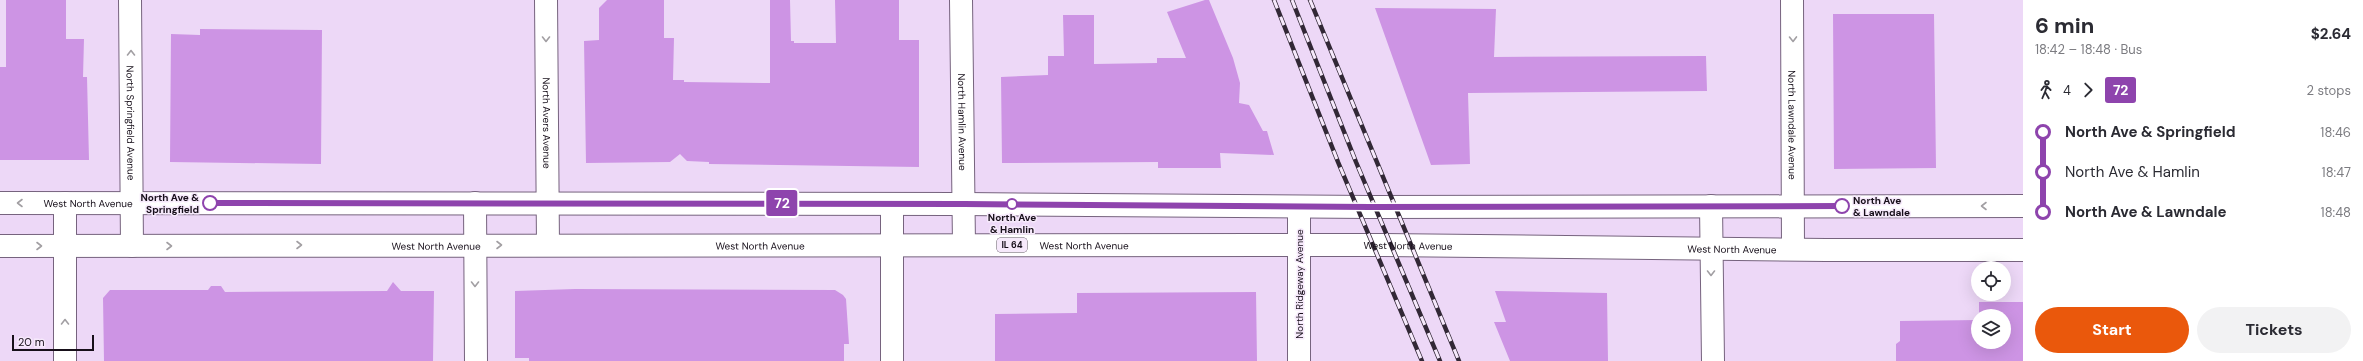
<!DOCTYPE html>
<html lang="en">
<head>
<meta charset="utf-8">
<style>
  body { margin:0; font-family:"DM Sans",sans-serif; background:#f2f2f3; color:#2b2b33; height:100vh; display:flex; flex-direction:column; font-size:15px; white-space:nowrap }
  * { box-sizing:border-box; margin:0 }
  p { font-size:13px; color:#7c7c81 }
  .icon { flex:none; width:22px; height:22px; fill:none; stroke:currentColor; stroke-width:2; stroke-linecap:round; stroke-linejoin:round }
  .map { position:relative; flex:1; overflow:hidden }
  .drawer { display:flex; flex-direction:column; background:#fff; width:340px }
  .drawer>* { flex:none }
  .badge { padding:0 8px; border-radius:3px; font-size:14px; line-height:26px }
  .fabs { position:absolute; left:1971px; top:261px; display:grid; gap:8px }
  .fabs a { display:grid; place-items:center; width:40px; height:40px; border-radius:50%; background:#fff; box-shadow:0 4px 16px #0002; font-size:20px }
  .scale { position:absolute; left:12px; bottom:10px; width:82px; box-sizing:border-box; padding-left:4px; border:2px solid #170f1a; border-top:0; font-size:11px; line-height:14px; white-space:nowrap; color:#170f1a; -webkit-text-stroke:3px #f6e9fb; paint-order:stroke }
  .map>.badge { position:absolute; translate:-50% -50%; box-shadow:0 0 0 2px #fff }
  .legs { display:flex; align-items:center; gap:6px; height:44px; padding:0 12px; font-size:13px }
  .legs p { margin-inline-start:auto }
  .headline { display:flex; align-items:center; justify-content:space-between; height:68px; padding:0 12px }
  h1 { font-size:22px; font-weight:700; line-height:30px }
  .primary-button { display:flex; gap:8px; margin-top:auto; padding:8px 12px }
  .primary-button a { flex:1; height:46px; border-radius:24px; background:#ea580c; color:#fff; font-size:16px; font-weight:700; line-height:46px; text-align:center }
  .primary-button a+a { background:#f2f2f3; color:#2b2b33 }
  ul { padding:0 12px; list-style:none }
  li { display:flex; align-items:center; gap:14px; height:40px; font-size:15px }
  li i { display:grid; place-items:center; width:6px; height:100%; margin:0 5px; background:currentColor }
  li i::after { content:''; width:10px; height:10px; margin:-5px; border:3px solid; border-radius:50%; background:#fff }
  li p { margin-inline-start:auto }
  li:first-child i { background:linear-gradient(#0000 50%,currentColor 0) }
  li:last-child i { background:linear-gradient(currentColor 50%,#0000 0) }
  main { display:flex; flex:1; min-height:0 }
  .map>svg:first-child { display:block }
  .building { fill:#cd94e4 }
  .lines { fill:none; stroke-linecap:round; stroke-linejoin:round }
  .street-casing { stroke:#76637e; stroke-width:24 }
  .secondary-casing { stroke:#76637e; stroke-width:24 }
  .primary-casing { stroke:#76637e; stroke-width:24 }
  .street { stroke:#fff; stroke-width:22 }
  .secondary { stroke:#fff; stroke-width:22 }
  .primary { stroke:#fff; stroke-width:22 }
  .rail-casing { stroke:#322836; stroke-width:4.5 }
  .rail { stroke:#f6e9fb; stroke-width:3; stroke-dasharray:9; stroke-linecap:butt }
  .oneway { stroke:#a29fa3 }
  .line-1-casing { stroke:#fff; stroke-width:9 }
  .line-1 { stroke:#8e44ad; stroke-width:6 }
  .stop-1-dot { fill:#fff; stroke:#8e44ad; stroke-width:2 }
  .labels { text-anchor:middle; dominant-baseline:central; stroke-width:3; stroke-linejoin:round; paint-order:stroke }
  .shield { fill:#f6e9fb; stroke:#5a505e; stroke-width:1 }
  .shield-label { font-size:9px; font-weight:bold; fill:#170f1a }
  .street-label { font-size:10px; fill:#170f1a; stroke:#f6e9fb }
  .stop-label { font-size:10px; font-weight:bold; fill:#170f1a; stroke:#f6e9fb; text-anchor:end }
</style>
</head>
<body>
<main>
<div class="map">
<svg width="2023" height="361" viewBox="0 0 2023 361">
  <rect width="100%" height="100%" fill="#edd8f7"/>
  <!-- building -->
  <path class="building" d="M6,0H66V39H84L83,77H87L89,160H0V67H6Z
    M607,0H664V38H674L673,80H684V82L770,83V0H790L791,41H794V43H836L835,0H899V40H919V167L709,164V162L687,161L680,154L670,162L586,163L584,41L599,40V8Z
    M1205,0H1209L1233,58L1240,83L1239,103L1249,105L1263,131H1267L1274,155L1220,153L1221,168H1158V162L1002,163L1001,77L1048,75V56H1064L1063,15H1094V64L1157,63V58H1186L1167,12Z
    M1375,8L1496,9L1494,57L1706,56L1707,91L1468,93L1470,164L1431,165Z
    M1833,14H1934L1936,168L1834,169Z
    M200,29L322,30L321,164L170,162L171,34L200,35Z
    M393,282L401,291H434L433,361H104L103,298L110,290H208L211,286H221L225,292L387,291Z
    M575,289L835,290L843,295L846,299L849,344H844V361H529V358H515V291Z
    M1495,291L1607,293L1608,361H1510L1494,322H1506Z
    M1256,292L1257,361H995V314L1077,313V293Z
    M1979,302H2023V361H1896V344L1900,341V321L1978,320V342H2004V316H1979Z"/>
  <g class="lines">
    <!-- street casing -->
    <g class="street-casing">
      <g id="street">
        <path id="s1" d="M130,0L132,246"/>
        <path id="s2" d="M546,0L548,245"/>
        <path id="s3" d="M961,0L964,245"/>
        <path id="s4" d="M1792,0L1793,249"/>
        <path d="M65,203V361"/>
        <path d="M475,203L476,361"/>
        <path d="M1711,206L1713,361"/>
        <path d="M1299,207V361"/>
      </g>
    </g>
    <!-- secondary casing -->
    <g class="secondary-casing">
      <path id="secondary" d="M892,204V361"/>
    </g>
    <!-- primary casing -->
    <g class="primary-casing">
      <g id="primary">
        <path id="s5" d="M0,203L964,204L1370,207L2023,206"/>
        <path id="s6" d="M0,246L1383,245L1826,250H2023"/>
      </g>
    </g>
    <!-- street -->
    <use href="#street" class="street"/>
    <!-- secondary -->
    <use href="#secondary" class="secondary"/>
    <!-- primary -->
    <use href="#primary" class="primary"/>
    <!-- rail casing -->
    <g class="rail-casing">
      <path id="rail" d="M1274,0L1338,162L1422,361
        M1292,0L1356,162L1440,361
        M1310,0L1459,361"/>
    </g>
    <!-- rail -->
    <use href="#rail" class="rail"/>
  </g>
  <!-- one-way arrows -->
  <defs><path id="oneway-chevron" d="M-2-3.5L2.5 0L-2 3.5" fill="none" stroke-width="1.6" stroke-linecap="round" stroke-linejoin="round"/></defs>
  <g class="oneway">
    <use href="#oneway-chevron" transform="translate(546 39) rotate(90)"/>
    <use href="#oneway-chevron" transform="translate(1793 39) rotate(89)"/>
    <use href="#oneway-chevron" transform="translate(131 53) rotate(-90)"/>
    <use href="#oneway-chevron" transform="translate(20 203) rotate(-180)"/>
    <use href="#oneway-chevron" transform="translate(1984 206) rotate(-180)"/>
    <use href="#oneway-chevron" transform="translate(299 245)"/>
    <use href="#oneway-chevron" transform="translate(499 245)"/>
    <use href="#oneway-chevron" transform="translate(39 246)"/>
    <use href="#oneway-chevron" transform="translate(169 246)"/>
    <use href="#oneway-chevron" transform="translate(1711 273) rotate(90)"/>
    <use href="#oneway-chevron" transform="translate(475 284) rotate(90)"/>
    <use href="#oneway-chevron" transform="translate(65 322) rotate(-90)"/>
  </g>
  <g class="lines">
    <!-- line-1 casing -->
    <g class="line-1-casing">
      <path id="line-1" d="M210,203L964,204L1370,207L1842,206"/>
    </g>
    <!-- line-1 -->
    <use href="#line-1" class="line-1"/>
  </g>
  <!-- markers -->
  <g class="stop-1-dot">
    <circle cx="210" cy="203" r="7"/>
    <circle cx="1012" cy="204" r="5"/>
    <circle cx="1842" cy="206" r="7"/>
  </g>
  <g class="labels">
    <!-- shield labels -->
    <rect class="shield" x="997" y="238" width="30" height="14" rx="3"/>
    <g class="shield-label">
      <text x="1012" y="245">IL 64</text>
    </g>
    <!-- street labels -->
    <g class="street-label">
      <text stroke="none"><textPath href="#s3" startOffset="122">North Hamlin Avenue</textPath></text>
      <text stroke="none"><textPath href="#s1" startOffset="123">North Springfield Avenue</textPath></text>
      <text stroke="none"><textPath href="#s2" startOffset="123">North Avers Avenue</textPath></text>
      <text stroke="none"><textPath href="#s4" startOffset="125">North Lawndale Avenue</textPath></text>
      <text stroke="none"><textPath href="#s5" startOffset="88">West North Avenue</textPath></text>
      <text stroke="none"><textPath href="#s6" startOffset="436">West North Avenue</textPath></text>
      <text stroke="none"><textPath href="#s6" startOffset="760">West North Avenue</textPath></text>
      <text stroke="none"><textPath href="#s6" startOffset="1084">West North Avenue</textPath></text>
      <text stroke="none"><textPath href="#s6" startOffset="1408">West North Avenue</textPath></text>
      <text stroke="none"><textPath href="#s6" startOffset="1732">West North Avenue</textPath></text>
      <text transform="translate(1299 284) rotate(-90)">North Ridgeway Avenue</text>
    </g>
    <!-- stop labels -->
    <g class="stop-label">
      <text x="199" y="197">North Ave &amp;<tspan x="199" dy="12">Springfield</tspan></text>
      <text x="1853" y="200" text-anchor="start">North Ave<tspan x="1853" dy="12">&amp; Lawndale</tspan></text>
      <text x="1012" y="217" text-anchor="middle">North Ave<tspan x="1012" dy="12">&amp; Hamlin</tspan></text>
    </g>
  </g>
</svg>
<div class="fabs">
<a><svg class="icon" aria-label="locate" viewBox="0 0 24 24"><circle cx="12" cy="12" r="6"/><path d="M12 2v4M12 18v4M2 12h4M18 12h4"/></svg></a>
<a><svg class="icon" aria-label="layers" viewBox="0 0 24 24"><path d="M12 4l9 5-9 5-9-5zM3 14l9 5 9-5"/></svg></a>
</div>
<div class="scale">20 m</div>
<b class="badge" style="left:782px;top:203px;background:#8e44ad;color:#fff">72</b>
</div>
<section class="drawer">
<div class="headline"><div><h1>6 min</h1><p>18:42 – 18:48 · Bus</p></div><b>$2.64</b></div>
<div class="legs"><svg class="icon" aria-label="walk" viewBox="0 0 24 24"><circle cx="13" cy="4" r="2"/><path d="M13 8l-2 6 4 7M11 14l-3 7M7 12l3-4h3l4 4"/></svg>4<svg class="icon" aria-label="forward" viewBox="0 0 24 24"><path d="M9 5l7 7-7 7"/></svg><b class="badge" style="background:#8e44ad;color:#fff">72</b><p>2 stops</p></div>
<ul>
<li><i style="color:#8e44ad"></i><b>North Ave &amp; Springfield</b><p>18:46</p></li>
<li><i style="color:#8e44ad"></i><span>North Ave &amp; Hamlin</span><p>18:47</p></li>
<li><i style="color:#8e44ad"></i><b>North Ave &amp; Lawndale</b><p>18:48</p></li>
</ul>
<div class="primary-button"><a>Start</a><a>Tickets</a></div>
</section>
</main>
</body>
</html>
